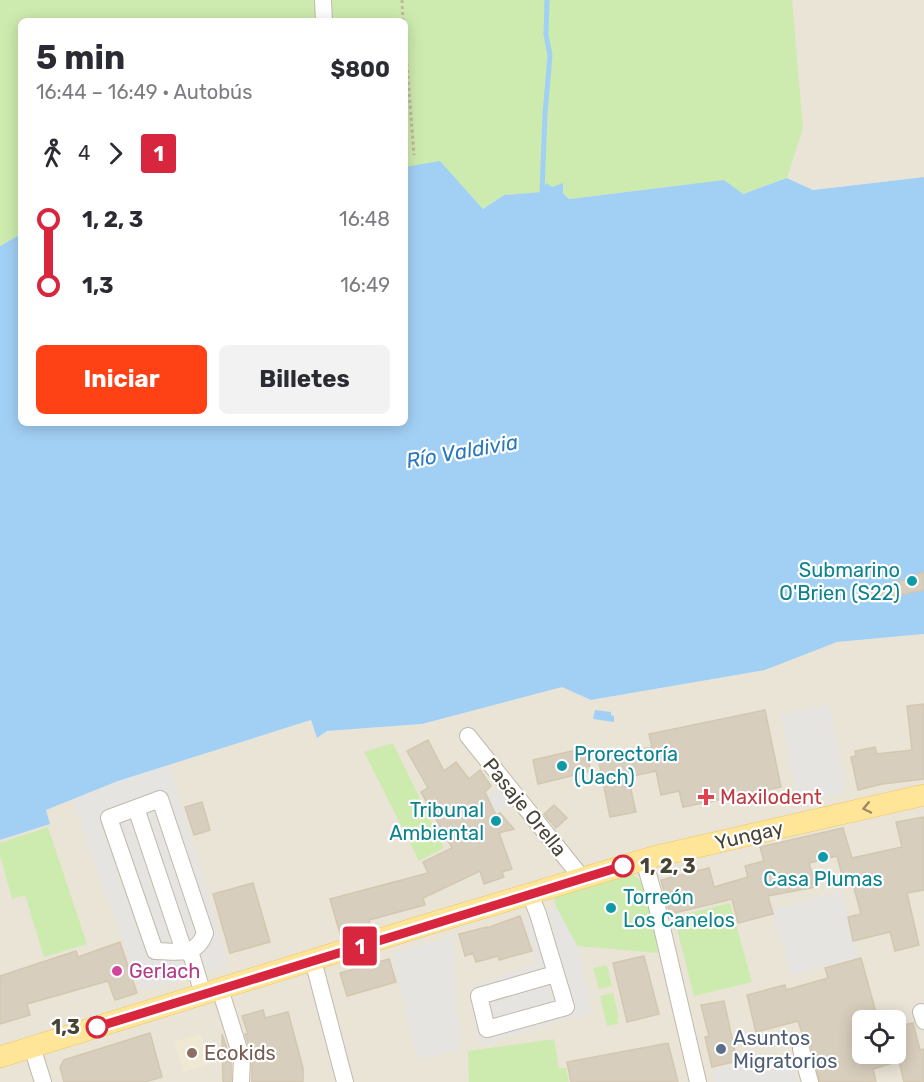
<!DOCTYPE html>
<html lang="es">
<head>
<meta charset="utf-8">
<style>
  body { margin:0; font-family:Rubik,sans-serif; background:#f2f2f3; color:#2b2b33; height:100vh; display:flex; flex-direction:column; font-size:22px; white-space:nowrap }
  * { box-sizing:border-box; margin:0 }
  p { font-size:20px; color:#7c7c81 }
  .icon { flex:none; width:33px; height:33px; fill:none; stroke:currentColor; stroke-width:2; stroke-linecap:round; stroke-linejoin:round }
  .map { position:relative; flex:1; overflow:hidden }
  .side { position:absolute; left:18px; top:18px; width:390px; height:408px; display:flex; flex-direction:column; background:#fff; border-radius:9px; box-shadow:0 3px 15px #0003 }
  .side>* { flex:none }
  .badge { padding:0 12px; border-radius:4px; font-size:21px; line-height:39px }
  .fabs { position:absolute; left:852px; top:1010px; display:grid; gap:12px }
  .fabs a { display:grid; place-items:center; width:54px; height:54px; border-radius:9px; background:#fff; box-shadow:0 3px 15px #0003; font-size:30px }
  .map>.badge { position:absolute; translate:-50% -50%; box-shadow:0 0 0 3px #fff }
  .legs { display:flex; align-items:center; gap:9px; height:66px; padding:0 18px; font-size:20px }
  .legs p { margin-inline-start:auto }
  .overview { display:flex; align-items:center; justify-content:space-between; height:102px; padding:0 18px }
  h1 { font-size:33px; font-weight:700; line-height:45px }
  .action { display:flex; gap:12px; margin-top:auto; padding:12px 18px }
  .action a { flex:1; height:69px; border-radius:9px; background:#ff4116; color:#fff; font-size:24px; font-weight:700; line-height:69px; text-align:center }
  .action a+a { background:#f2f2f3; color:#2b2b33 }
  ul { padding:0 18px; list-style:none }
  li { display:flex; align-items:center; gap:21px; height:66px; font-size:22px }
  li i { display:grid; place-items:center; width:9px; height:100%; margin:0 8px; background:currentColor }
  li i::after { content:''; width:15px; height:15px; margin:-8px; border:4px solid; border-radius:50%; background:#fff }
  li p { margin-inline-start:auto }
  li:first-child i { background:linear-gradient(#0000 50%,currentColor 0) }
  li:last-child i { background:linear-gradient(currentColor 50%,#0000 0) }
  .map>svg:first-child { display:block }
  .residential { fill:#e9e4d6; fill-rule:evenodd }
  .education { fill:#efe8d2 }
  .green { fill:#ceebaf }
  .parking { fill:#e6e4e0 }
  .water { fill:#a2d0f5 }
  .lines { fill:none; stroke-linecap:round; stroke-linejoin:round }
  .stream { stroke:#a2d0f5; stroke-width:5 }
  .building { fill:#d8cebd; stroke:#d3c7b0; stroke-width:1.5 }
  .minor-casing { stroke:#c1baaa; stroke-width:18 }
  .major-casing { stroke:#ebc761; stroke-width:22 }
  .path { stroke:#c4b79b; stroke-width:3; stroke-dasharray:3 3; stroke-linecap:butt }
  .minor { stroke:#fff; stroke-width:16 }
  .major { stroke:#ffe598; stroke-width:21 }
  .oneway { stroke:#9b8c62 }
  .line-1-casing { stroke:#fff; stroke-width:14 }
  .line-1 { stroke:#d7263d; stroke-width:9 }
  .culture-dot { fill:#0f9aa8; stroke:#fff; stroke-width:2 }
  .health-dot { fill:#e0444e; stroke:#fff; stroke-width:2 }
  .stop-1-dot { fill:#fff; stroke:#d7263d; stroke-width:3 }
  .hotel-dot { fill:#d1479c; stroke:#fff; stroke-width:2 }
  .service-dot { fill:#5c6f8a; stroke:#fff; stroke-width:2 }
  .education-dot { fill:#8d6e63; stroke:#fff; stroke-width:2 }
  .labels { text-anchor:middle; dominant-baseline:central; stroke-width:4.5; stroke-linejoin:round; paint-order:stroke }
  .culture-label { font-size:20px; fill:#0d838f; stroke:#fff; text-anchor:end }
  .health-label { font-size:20px; fill:#be3a42; stroke:#fff; text-anchor:start }
  .street-label { font-size:20px; fill:#494336; stroke:#fff }
  .stop-label { font-size:20px; font-weight:bold; fill:#494336; stroke:#fff; text-anchor:start }
  .hotel-label { font-size:20px; fill:#b23c85; stroke:#fff; text-anchor:start }
  .service-label { font-size:20px; fill:#4e5e75; stroke:#fff; text-anchor:start }
  .education-label { font-size:20px; fill:#785e54; stroke:#fff; text-anchor:start }
  .water-label { font-size:21px; font-style:italic; fill:#2878bd; stroke:#fff }
</style>
</head>
<body>
<div class="map">
<svg width="924" height="1082" viewBox="0 0 924 1082">
  <rect width="100%" height="100%" fill="#f5f2e9"/>
  <!-- residential -->
  <path class="residential" d="M737,0H924V177L813,190L787,178L743,194Z
    M924,634V1082H0V840L49,824L45,810L118,781L311,720L317,738L327,731L422,724L562,686L592,700L765,670L837,642ZM862,1020H896V1053H862Z"/>
  <!-- education -->
  <path class="education" d="M201,1034L210,1064L183,1072L174,1042Z"/>
  <!-- green -->
  <path class="green" d="M0,0H792L803,128L787,178L743,194L693,184L569,199L563,193L504,195L483,209L463,187L416,166L405,167V21H21V234L0,246Z
    M393,743L444,848L419,861L364,752Z
    M48,827L87,944L44,957L25,895L12,899L0,855V843Z
    M628,873C658,883 655,928 658,953L577,946L556,907L553,895Z
    M730,903L752,982L694,996L674,917Z
    M607,965L612,986L599,989L593,968Z
    M613,993L619,1018L617,1019L618,1024L607,1026L600,996Z
    M554,1039L559,1068H566L569,1082H469L468,1051Z"/>
  <!-- parking -->
  <path class="parking" d="M829,705L846,793L798,802L781,715Z
    M170,765L228,965L197,976L141,991L72,800L118,781Z
    M501,786L514,802L484,821L476,809Z
    M841,891L878,1020H862V1037L846,1041L824,966L791,975L773,910Z
    M556,907L577,946L592,1012L480,1046L470,987L538,963L523,920Z
    M452,936L460,1050L418,1059L392,953Z
    M791,1054L798,1082H715L713,1070Z"/>
  <!-- water -->
  <path class="water" d="M440,161L483,209L504,195L542,192L546,183L552,187L563,183V193L569,199L724,180L743,194L787,178L813,190L924,177V634L837,642L765,670L591,700L562,687L422,724L327,731L317,738L311,720L118,781L46,810L50,824L0,840V246L21,234V423H405V167Z
    M595,710L611,712V715L614,716V722L593,719Z"/>
  <g class="lines">
    <!-- stream -->
    <path class="stream" d="M542,192L545,114L550,55L546,35L547,0"/>
  </g>
  <!-- building -->
  <path class="building" d="M924,572V590L869,601L867,594Z
    M924,704V779L882,784L858,790L851,757L856,756L855,751L875,747L877,754L912,750L907,706Z
    M765,710L781,787L683,807L679,791L661,795L656,771L628,777L636,812L610,817L599,762L622,758L621,753L652,747L649,734Z
    M428,740L444,771L456,762L469,779L480,770L491,786L485,792L496,815L500,813L514,829L499,833L512,869L502,872L504,877L484,884L480,871L423,898L425,905L369,920L371,928L341,937L330,899L428,873L423,862L452,848L421,792L428,788L407,751Z
    M585,748L591,771L538,784L533,760Z
    M202,802L210,830L194,835L185,807Z
    M554,805L567,818L556,828L544,814Z
    M924,817V890L907,893L919,945L895,951L890,932L853,941L848,917L861,914L853,884L845,887L837,856L809,863L816,887L768,896L773,914L738,923L732,899L670,914L661,880L709,868L714,887L748,877L745,866L764,861L760,847L843,828L852,858L902,847L896,822Z
    M253,883L270,942L230,953L213,894Z
    M520,916L532,951L499,960L498,956L476,962L473,953L465,956L459,934L487,927V928Z
    M120,942L137,993L115,1000L108,981L27,1004L30,1015L0,1024V976L76,951L78,957Z
    M644,956L659,1014L627,1022L613,963Z
    M861,958L878,1020H862V1053H896V1027L913,1023L920,1050L924,1049V1082H904L899,1061L873,1069L876,1082H820L811,1046L804,1039L798,1021L756,1032L747,995L785,985L786,990L828,978L825,968Z
    M389,959L396,982L347,996L340,973Z
    M724,1001L737,1061L712,1067L705,1037L709,1036L701,1005Z
    M263,1010L265,1018L288,1012L303,1068V1082H252V1056L245,1034H248L242,1016Z
    M150,1033L162,1077L145,1082H64L60,1067L64,1060Z
    M222,1034L231,1060V1082H223Z
    M668,1043L678,1082H571L567,1062Z"/>
  <g class="lines">
    <!-- minor casing -->
    <g class="minor-casing">
      <path id="minor" d="M323,0L324,21
        M468,736L582,878
        M160,799L205,933C196,958 177,951 155,951L109,818Z
        M136,808L184,951
        M644,860L656,902L698,1082
        M530,894L538,914L566,1007L487,1029L479,996L555,974
        M190,951L203,994
        M313,960L345,1082
        M220,989L242,1059L241,1082
        M921,1012L924,1021
        M32,1047L43,1082
        M801,1049L810,1082"/>
    </g>
    <!-- major casing -->
    <g class="major-casing">
      <path id="major" d="M0,1057L422,926L653,857L924,795"/>
    </g>
    <!-- path -->
    <path class="path" d="M402,0L403,21
      M405,40L414,155"/>
    <!-- minor -->
    <use href="#minor" class="minor"/>
    <!-- major -->
    <use href="#major" class="major"/>
  </g>
  <!-- one-way arrows -->
  <defs><path id="oneway-chevron" d="M-2-3.5L2.5 0L-2 3.5" fill="none" stroke-width="1.6" stroke-linecap="round" stroke-linejoin="round" transform="scale(1.5)"/></defs>
  <use class="oneway" href="#oneway-chevron" transform="translate(867 808) rotate(168)"/>
  <g class="lines">
    <!-- line-1 casing -->
    <g class="line-1-casing">
      <path id="line-1" d="M97,1027L623,866"/>
    </g>
    <!-- line-1 -->
    <use href="#line-1" class="line-1"/>
  </g>
  <!-- markers -->
  <g class="culture-dot">
    <circle cx="912" cy="581" r="6"/>
    <circle cx="562" cy="766" r="6"/>
    <circle cx="496" cy="821" r="6"/>
    <circle cx="823" cy="857" r="6"/>
    <circle cx="611" cy="908" r="6"/>
  </g>
  <path class="health-dot" d="M703 788h6v6h6v6h-6v6h-6v-6h-6v-6h6z"/>
  <g class="stop-1-dot">
    <circle cx="623" cy="866" r="10"/>
    <circle cx="97" cy="1027" r="10"/>
  </g>
  <circle class="hotel-dot" cx="117" cy="971" r="6"/>
  <circle class="service-dot" cx="721" cy="1049" r="6"/>
  <circle class="education-dot" cx="192" cy="1053" r="6"/>
  <g class="labels">
    <!-- culture labels -->
    <g class="culture-label">
      <text x="900" y="570">Submarino<tspan x="900" dy="23">O'Brien (S22)</tspan></text>
      <text x="574" y="754" text-anchor="start">Prorectoría<tspan x="574" dy="23">(Uach)</tspan></text>
      <text x="484" y="810">Tribunal<tspan x="484" dy="23">Ambiental</tspan></text>
      <text x="823" y="879" text-anchor="middle">Casa Plumas</text>
      <text x="623" y="897" text-anchor="start">Torreón<tspan x="623" dy="23">Los Canelos</tspan></text>
    </g>
    <!-- health labels -->
    <g class="health-label">
      <text x="720" y="797">Maxilodent</text>
    </g>
    <!-- street labels -->
    <g class="street-label">
      <text transform="translate(525 807) rotate(51)">Pasaje Orella</text>
      <text transform="translate(749 835) rotate(-13)">Yungay</text>
    </g>
    <!-- stop labels -->
    <g class="stop-label">
      <text x="640" y="866">1, 2, 3</text>
      <text x="80" y="1027" text-anchor="end">1,3</text>
    </g>
    <!-- hotel labels -->
    <g class="hotel-label">
      <text x="129" y="971">Gerlach</text>
    </g>
    <!-- service labels -->
    <g class="service-label">
      <text x="733" y="1038">Asuntos<tspan x="733" dy="23">Migratorios</tspan></text>
    </g>
    <!-- education labels -->
    <g class="education-label">
      <text x="204" y="1053">Ecokids</text>
    </g>
    <!-- water labels -->
    <g class="water-label">
      <text transform="translate(462 451) rotate(-10)">Río Valdivia</text>
    </g>
  </g>
</svg>
<div class="fabs">
<a><svg class="icon" aria-label="locate" viewBox="0 0 24 24"><circle cx="12" cy="12" r="6"/><path d="M12 2v4M12 18v4M2 12h4M18 12h4"/></svg></a>
</div>
<b class="badge" style="left:360px;top:946px;background:#d7263d;color:#fff">1</b>
<section class="side">
<div class="overview"><div><h1>5 min</h1><p>16:44 – 16:49 · Autobús</p></div><b>$800</b></div>
<div class="legs"><svg class="icon" aria-label="walk" viewBox="0 0 24 24"><circle cx="13" cy="4" r="2"/><path d="M13 8l-2 6 4 7M11 14l-3 7M7 12l3-4h3l4 4"/></svg>4<svg class="icon" aria-label="forward" viewBox="0 0 24 24"><path d="M9 5l7 7-7 7"/></svg><b class="badge" style="background:#d7263d;color:#fff">1</b></div>
<ul>
<li><i style="color:#d7263d"></i><b>1, 2, 3</b><p>16:48</p></li>
<li><i style="color:#d7263d"></i><b>1,3</b><p>16:49</p></li>
</ul>
<div class="action"><a>Iniciar</a><a>Billetes</a></div>
</section>
</div>
</body>
</html>
